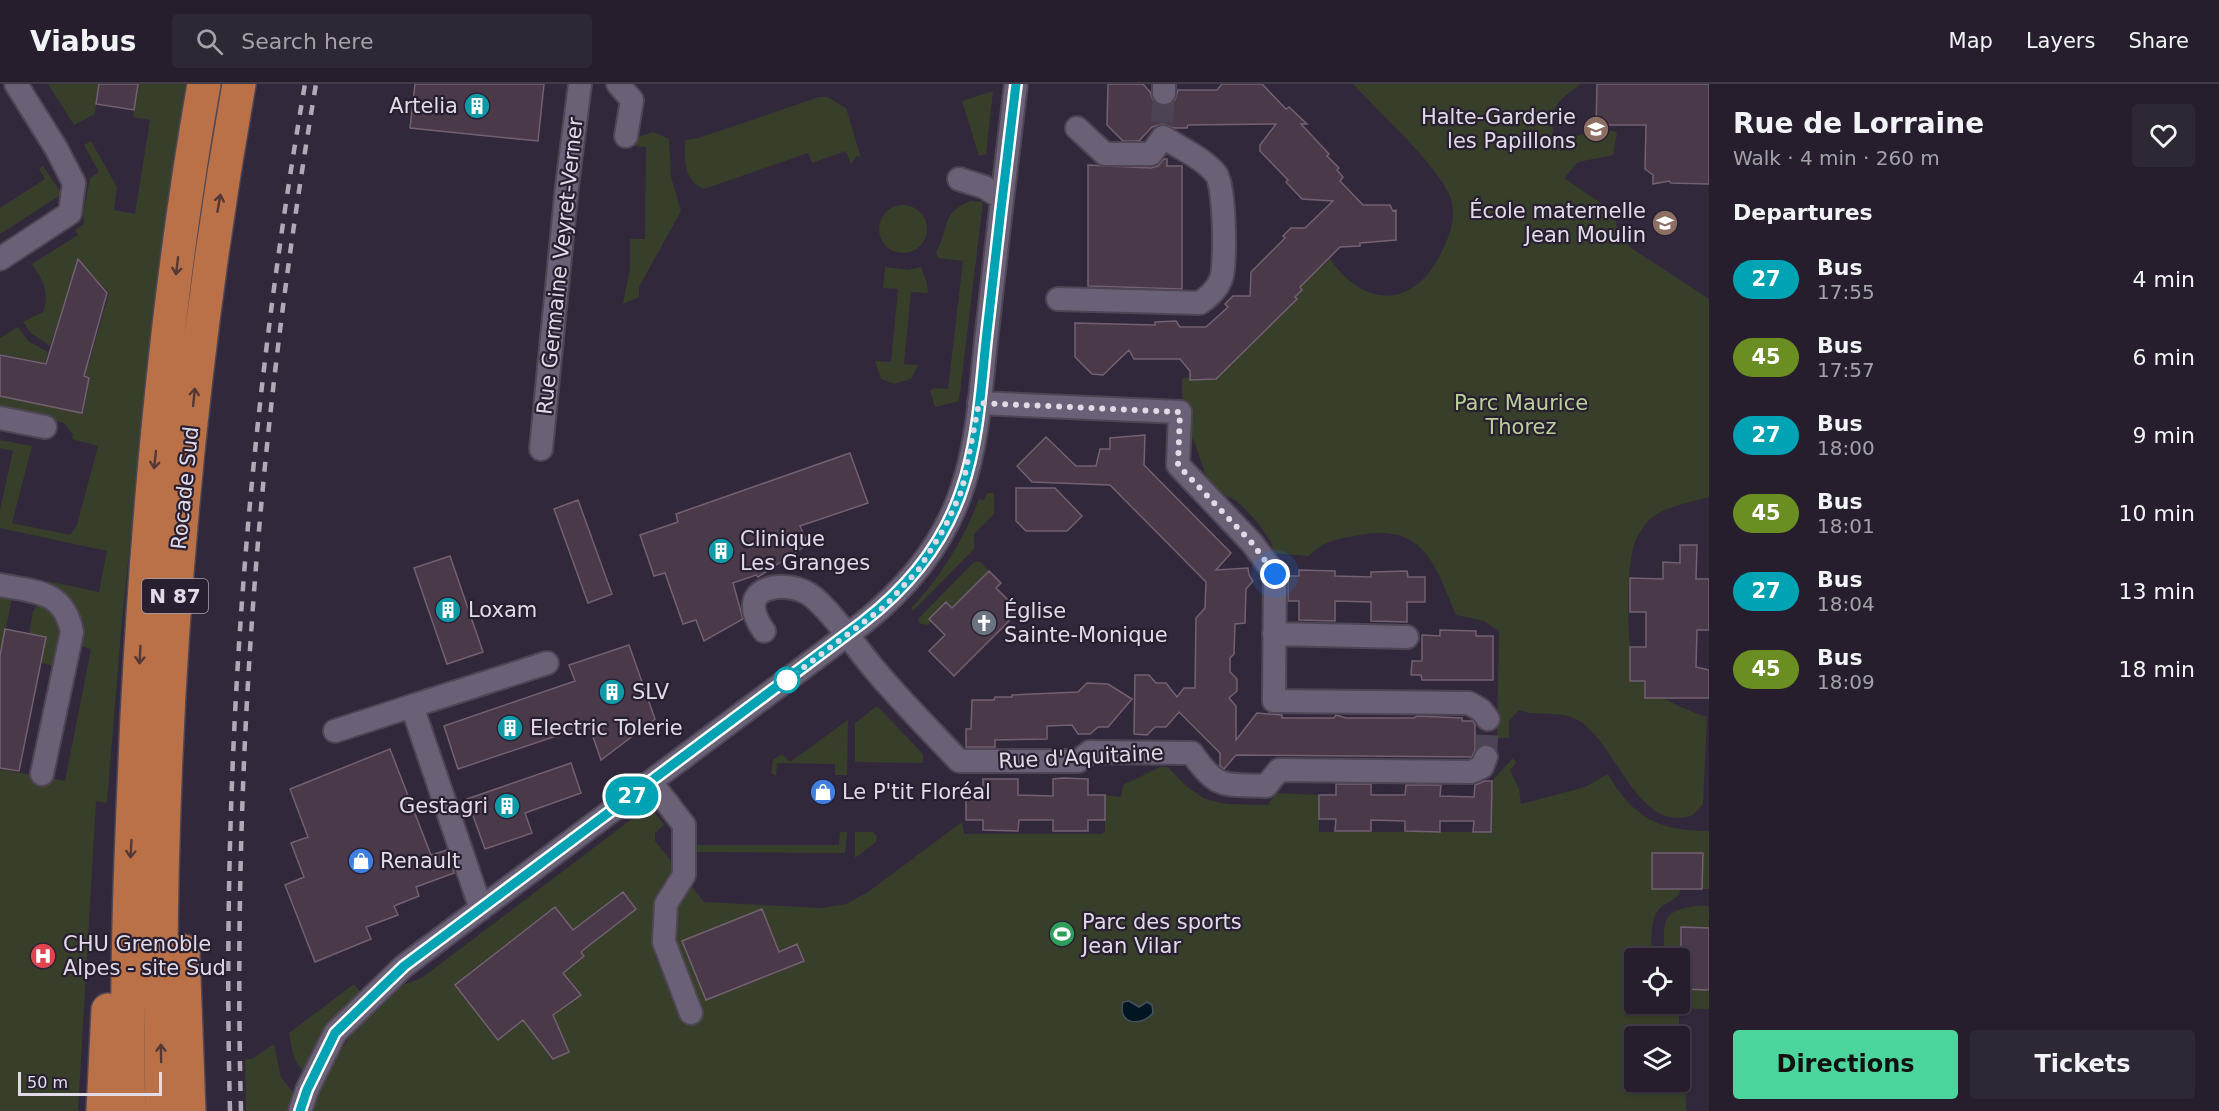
<!DOCTYPE html>
<html lang="en">
<head>
<meta charset="utf-8">
<style>
  body { margin:0; font-family:"DejaVu Sans",sans-serif; background:#2e2734; color:#f1f3f6; height:100vh; display:flex; flex-direction:column; font-size:22px; white-space:nowrap }
  * { box-sizing:border-box; margin:0 }
  p { font-size:20px; color:#a4a2a9 }
  .icon { flex:none; width:33px; height:33px; fill:none; stroke:currentColor; stroke-width:2; stroke-linecap:round; stroke-linejoin:round }
  .map { position:relative; flex:1; overflow:hidden }
  .details { display:flex; flex-direction:column; background:#261e2c; width:510px }
  .details>* { flex:none }
  .badge { padding:0 12px; border-radius:20px; font-size:21px; line-height:39px }
  .fabs { position:absolute; left:1624px; top:864px; display:grid; gap:12px }
  .fabs a { display:grid; place-items:center; width:66px; height:66px; border-radius:6px; background:#261e2c; box-shadow:0 2px 4px #0004,0 0 0 2px #423c48; font-size:30px }
  .scale { position:absolute; left:18px; bottom:15px; width:144px; box-sizing:border-box; padding-left:6px; border:3px solid #e1dbe8; border-top:0; font-size:16px; line-height:21px; white-space:nowrap; color:#e1dbe8; -webkit-text-stroke:4px #281f31; paint-order:stroke }
  .you { position:absolute; width:30px; height:30px; margin:-15px; border:4px solid #fff; border-radius:50%; background:#1a73e8; box-shadow:0 0 0 9px #1a73e833 }
  .map>.badge { position:absolute; translate:-50% -50%; box-shadow:0 0 0 3px #fff }
  h2 { padding:0 24px; font-size:22px; line-height:54px }
  .round { display:grid; place-items:center; flex:none; width:63px; height:63px; border-radius:6px; background:#2e2734 }
  .overview { display:flex; align-items:center; justify-content:space-between; height:102px; padding:0 24px }
  h1 { font-size:28px; font-weight:600; line-height:45px }
  .primary-button { display:flex; gap:12px; margin-top:auto; padding:12px 24px }
  .primary-button a { flex:1; height:69px; border-radius:6px; background:#4bd49b; color:#111; font-size:24px; font-weight:600; line-height:69px; text-align:center }
  .primary-button a+a { background:#2e2734; color:#f1f3f6 }
  ul { padding:0; list-style:none }
  li { display:flex; align-items:center; gap:18px; height:78px; padding:0 24px }
  li div { flex:1 }
  li b { display:block; font-size:22px }
  li em { font-style:normal }
  li .badge { min-width:66px; font-weight:700; text-align:center }
  header { display:flex; align-items:center; gap:36px; box-sizing:border-box; height:84px; padding:0 30px; background:#261e2c; border-bottom:2px solid #423c48 }
  header strong { font-size:28px }
  nav { display:flex; gap:33px; margin-inline-start:auto; font-size:21px }
  .search { width:420px; height:54px; background:#2e2734; display:flex; align-items:center; gap:15px; box-sizing:border-box; padding:0 21px; border-radius:6px; color:#a4a2a9; font-size:22px }
  main { display:flex; flex:1; min-height:0 }
  .map>svg:first-child { display:block }
  .green { fill:#373f2a }
  .water { fill:#001622; stroke:#44515d; stroke-width:1.5 }
  .building { fill:#4a3949; stroke:#736072; stroke-width:1.5 }
  .lines { fill:none; stroke-linecap:round; stroke-linejoin:round }
  .minor-tunnel { stroke:#4c4355; stroke-width:22; stroke-dasharray:22 11; stroke-linecap:butt }
  .minor-casing { stroke:#4e4655; stroke-width:26 }
  .highway-casing { stroke:#4e4655; stroke-width:36 }
  .minor { stroke:#6b6176; stroke-width:22 }
  .highway { stroke:#bb7147; stroke-width:33 }
  .rail { stroke:#b0a9b8; stroke-width:4.5; stroke-dasharray:10 10; stroke-linecap:butt }
  .oneway { stroke:#543838 }
  .line-casing { stroke:#fff; stroke-width:14 }
  .line { stroke:#00a3b4; stroke-width:9 }
  .walk { stroke:#e1dbe8; stroke-width:6; stroke-dasharray:0 10.8 }
  .stop-dot { fill:#fff; stroke:#00a3b4; stroke-width:3 }
  .labels { text-anchor:middle; dominant-baseline:central; stroke-width:4.5; stroke-linejoin:round; paint-order:stroke }
  .shield { fill:#281f31; stroke:#aaa3b1; stroke-width:1.5 }
  .shield-label { font-size:20px; font-weight:bold; fill:#e1dbe8 }
  .poi-label { font-size:21px; fill:#e1dbe8; stroke:#281f31; text-anchor:start }
  .street-label { font-size:21px; fill:#e1dbe8; stroke:#281f31 }
  .park-label { font-size:21px; fill:#bad197; stroke:#281f31 }
</style>
</head>
<body>
<header>
<strong>Viabus</strong>
<div class="search"><svg class="icon" aria-label="search" viewBox="0 0 24 24"><circle cx="10" cy="10" r="6"/><path d="M15 15l6 6"/></svg>Search here</div>
<nav><a>Map</a><a>Layers</a><a>Share</a></nav>
</header>
<main>
<div class="map">
<svg width="1709" height="1027" viewBox="0 0 1709 1027">
  <rect width="100%" height="100%" fill="#32283b"/>
  <!-- green -->
  <path class="green" d="M48,0H188L145,312L121,547L107,719L96,717L78,1027H0V685L65,697L91,565L81,562C85,530 72,514 47,497L99,508L107,467L0,444V426L13,367L0,364V356L32,362L12,439L70,451L77,441L98,362L72,355L73,351L64,339L0,323V312L83,329L90,293L80,290L84,282H88L109,209L78,175L50,262L31,249L23,238L43,228C50,208 43,197 32,180L78,151L75,146L84,140L83,130L90,94L99,88L84,61L91,57L117,103L114,126L135,130L150,36L133,33L134,26L96,20L95,30L74,41Z
    M1353,0H1581C1554,19 1552,22 1553,56C1579,55 1592,42 1617,48L1613,71L1578,78L1564,94L1614,128L1617,143L1631,164L1709,215V413C1690,419 1664,422 1649,436C1642,444 1636,453 1633,464C1627,488 1625,571 1637,591C1651,611 1685,626 1707,633L1703,720L1693,731C1639,751 1618,663 1581,638C1561,624 1539,634 1519,626L1509,637V654H1497L1499,547L1484,537L1456,531C1433,476 1423,438 1354,452C1336,455 1323,458 1309,472L1274,469L1271,458L1259,440L1237,417L1219,408L1207,395L1194,357L1182,339V294L1199,293L1330,175C1367,228 1418,223 1444,163C1451,147 1456,133 1451,115C1442,85 1377,26 1353,0Z
    M993,7L986,70L979,72L962,17Z
    M819,13H827L846,24L861,74L857,72L851,80L846,67L812,79L808,69L704,105C684,98 684,74 685,56L699,54Z
    M653,48L669,55L671,93L681,127L639,203V213L623,220L630,184V155H645L646,63L633,62V55Z
    M43,82L62,110L0,150V124L45,95L39,85Z
    M971,117L983,118L959,317L935,323L930,307L934,304L948,305L963,177L938,174L936,168C950,145 939,129 971,117Z
    M879 145a24 24 0 1 1 48 0a24 24 0 1 1-48 0Z
    M885,183L909,186L921,183L927,199L928,209L911,208L904,280L918,281L911,295L894,300L881,295L875,277L891,278L898,205L883,204Z
    M18,243L28,257L48,268L45,279L0,270V254Z
    M987,409H994V430L974,450V465L913,527L911,524C941,493 964,455 979,415L984,416Z
    M974,478H980L992,490H985L952,524L946,518L929,535L932,538L928,541L919,539L918,535Z
    M0,511L12,513L6,545L29,550L33,527L37,522L47,520L63,540L54,582L0,569Z
    M877,622L923,670V679L855,678V639Z
    M848,636L847,691H835V680L777,679L776,692L771,689L773,676L782,670L790,678Z
    M1513,674L1516,679L1510,686L1519,705L1521,720L1585,703L1608,690C1633,734 1659,747 1709,747V805H1702V799L1680,805C1679,817 1663,818 1657,828C1649,842 1652,859 1652,874H1635V920H1668L1679,929V952H1635V998H1680V983L1685,990L1686,1027H311C329,981 354,937 394,906C401,900 414,898 423,893L649,722L664,741L655,749V757L704,818L823,824L846,820L868,808L962,738L964,750H1102L1105,747V711L1121,713L1123,701L1160,683H1168L1186,702L1205,715L1227,720L1268,721L1276,709L1319,711V748H1491L1492,697Z
    M840,748H847L845,769L695,768V761H839Z
    M855,748H873L877,752L876,758L855,774Z
    M1694,822H1709V844L1682,843L1681,866H1664C1664,835 1662,828 1694,822Z
    M1664,873H1681V905L1709,906V925L1676,924L1672,920H1680V874Z
    M354,900L361,909L305,987C294,983 291,961 289,949Z
    M274,960L281,993L294,1010L292,1027H246L245,975H252Z"/>
  <!-- water -->
  <path class="water" d="M1129,917L1139,923L1147,918L1152,921L1153,929C1141,943 1117,941 1123,918Z"/>
  <!-- building -->
  <path class="building" d="M99,0H138L134,26L96,20Z
    M415,0H544L538,57L410,44Z
    M1108,0H1143L1150,8L1153,16L1163,22L1175,16L1178,6H1217L1222,0H1262L1286,25L1289,23L1307,40H1301L1329,70L1327,72L1339,84L1337,86L1343,93L1340,97L1363,121H1390L1393,127L1396,126V156L1360,159V162L1340,163L1300,203L1302,206L1295,213L1297,215L1216,295L1190,296V287L1180,275H1134L1129,266L1103,291L1092,290L1075,273V239L1155,241V238L1176,237L1180,243H1206L1228,223L1225,220L1233,212H1250L1251,188L1285,154L1283,152L1291,144H1305L1333,117L1302,115L1286,98L1288,96L1260,67V61L1276,40L1188,41L1187,44H1174L1163,40L1152,43L1139,57H1123L1107,41Z
    M1597,0H1709V100L1671,99L1669,97L1653,100V91L1645,85L1646,41H1596Z
    M1164,75H1167V82H1182V205L1088,202V81L1151,84L1158,82Z
    M78,175L107,209L84,292L89,294L82,329L0,312V271L46,280Z
    M1145,351L1144,381L1231,469L1216,486L1248,484L1249,491L1253,497L1246,505L1245,539L1235,540L1234,570L1230,574V588L1237,595V607L1229,614L1236,622V656L1257,629L1282,631V634H1334L1336,631L1346,634H1414L1417,632L1462,634V637H1473L1475,641V666L1472,673L1236,671L1224,685L1220,682V669L1179,628L1166,643H1155L1147,651L1134,650L1135,591H1149L1156,599H1166L1177,613L1184,604H1195L1196,534L1205,524L1206,498L1110,401L1032,398L1017,382L1046,353L1076,382H1096L1100,365H1110V354Z
    M850,369L868,419L800,442L808,460L758,493L756,491L733,499L743,535L704,557L696,536L683,540L665,489L654,492L640,451L678,438L676,430Z
    M1016,404H1055L1082,432L1067,447H1026L1016,437Z
    M578,416L612,510L588,519L554,425Z
    M1680,461H1697L1696,495H1709V546H1697L1696,583L1709,586V614H1645V597H1630V563H1646V528H1630V494L1663,495V478L1680,479Z
    M450,472L483,568L447,580L414,484Z
    M1299,486L1335,487V492L1371,493V488L1407,487L1408,493H1425V518H1407V538L1371,537V518L1335,517V537L1299,536V517H1288V492H1299Z
    M989,487L1001,499L996,504L1019,527L954,592L929,567L945,551L929,535L946,518L952,524Z
    M5,545L46,553L19,687L0,684V572Z
    M1440,546L1476,547V552H1493V596H1422L1421,591H1411L1412,577H1422V551L1440,552Z
    M629,561L655,635L601,676L589,641L458,685L444,642L575,597L569,581Z
    M1087,599L1108,600L1132,615L1108,643H1098L1090,650H1078L1072,641L1047,642V655L995,656V663H966V645H971L972,616H994L995,613H1012V611L1078,608Z
    M390,665L431,771L447,766L454,789L416,803L419,812L394,822L398,831L366,843L371,855L315,878L285,801L304,793L291,759L308,753L290,705Z
    M571,679L581,709L525,729L532,749L485,765L467,715Z
    M1063,694L1088,695V711H1105V736H1088V747H1053V736H1019L1018,747L983,746V736H966V711H983V695H1018V711L1053,712V695Z
    M1485,697H1492L1491,748H1473L1474,737H1440V748L1405,747V737L1371,736V747H1335L1336,735H1319V711H1336V700H1371V711H1405L1406,701H1441L1440,712L1474,713L1475,701Z
    M1652,769H1703L1702,805H1652Z
    M623,808L636,825L587,863L581,868L584,872L563,889L581,911L553,931L569,968L553,975L523,936L498,956L455,901L555,823L573,846Z
    M762,825L779,868L797,860L804,877L706,916L682,857Z
    M1681,843L1709,844V906L1681,905Z"/>
  <g class="lines">
    <!-- minor-tunnel -->
    <path class="minor-tunnel" d="M1162,38L1164,9
      M1486,673L1488,635"/>
    <!-- minor casing -->
    <g class="minor-casing">
      <path id="minor" d="M618,0L632,16L626,52
        M1164,9V0
        M959,95L984,103L1002,114
        M0,175L70,129L74,99L56,64L16,0
        M1058,215L1200,219C1209,212 1217,206 1221,195C1226,182 1225,100 1216,90C1203,74 1180,64 1163,53L1151,70H1105L1077,44
        M979,319L1180,328L1178,381L1252,459L1275,490L1274,617L1469,619L1481,626L1488,635
        M0,334L45,343
        M541,365L567,102L580,0
        M0,501C35,508 64,506 72,548L42,690
        M764,547C730,500 790,494 813,513C834,530 857,565 875,586C901,617 931,647 959,677H1078L1090,668L1192,669C1217,706 1224,700 1266,702L1279,686L1471,688L1482,683L1486,673
        M1274,550L1407,553
        M335,647L412,622
        M651,698L684,741V791L666,820L664,858L691,929
        M481,825L412,622L547,579
        M300,1027L307,1006L335,949L404,882L863,539C907,504 944,459 962,405C979,356 981,299 987,248C996,165 1006,83 1016,0"/>
    </g>
    <!-- highway casing -->
    <g class="highway-casing">
      <path id="highway" d="M183,867L189,1027
        M103,1027L108,926
        M129,1027C125,896 131,765 137,633C148,421 167,209 204,0
        M162,1027C155,683 179,339 239,0"/>
    </g>
    <!-- minor -->
    <use href="#minor" class="minor"/>
    <!-- highway -->
    <use href="#highway" class="highway"/>
    <!-- rail -->
    <path class="rail" d="M230,1027C221,685 247,338 305,0
      M241,1027C232,684 259,338 316,0"/>
  </g>
  <!-- one-way arrows -->
  <defs><path id="oneway-shaft" d="M-6 0H5M1.5-3L5.5 0L1.5 3" fill="none" stroke-width="1.6" stroke-linecap="round" stroke-linejoin="round" transform="scale(1.5)"/></defs>
  <g class="oneway">
    <use href="#oneway-shaft" transform="translate(219 119) rotate(-80)"/>
    <use href="#oneway-shaft" transform="translate(177 182) rotate(97)"/>
    <use href="#oneway-shaft" transform="translate(194 313) rotate(-84)"/>
    <use href="#oneway-shaft" transform="translate(155 376) rotate(96)"/>
    <use href="#oneway-shaft" transform="translate(140 571) rotate(93)"/>
    <use href="#oneway-shaft" transform="translate(131 765) rotate(93)"/>
    <use href="#oneway-shaft" transform="translate(161 969) rotate(-91)"/>
  </g>
  <g class="lines">
    <!-- line casing -->
    <g class="line-casing">
      <path id="line" d="M300,1027L307,1006L335,949L404,882L863,538C907,504 944,459 962,405C979,356 981,300 987,248C996,165 1006,83 1016,0"/>
    </g>
    <!-- line -->
    <use href="#line" class="line"/>
    <!-- walk -->
    <path class="walk" d="M787,596L885,522L919,485L945,443L962,406L979,319L1180,328L1178,381L1252,459L1275,490"/>
  </g>
  <!-- icons -->
  <defs>
    <g id="building-disc" transform="scale(1.35)"><circle r="9.5" fill="#0f9aa8" stroke="#281f31"/><path d="M-4-6H4V6H1V3H-1V6H-4ZM-2.5-4.3h1.7v1.8h-1.7ZM.8-4.3h1.7v1.8H.8ZM-2.5-1h1.7V.8h-1.7ZM.8-1h1.7V.8H.8Z" fill="#fff"/></g>
    <g id="school-disc" transform="scale(1.35)"><circle r="9.5" fill="#8d6e63" stroke="#281f31"/><path d="M0-5L7-2L0 1L-7-2ZM-4 1L0 2.5L4 1V4Q0 6-4 4Z" fill="#fff"/></g>
    <g id="church-disc" transform="scale(1.35)"><circle r="9.5" fill="#6b7280" stroke="#281f31"/><path d="M-1.2-6h2.4v3.5h3.3v2.4h-3.3V6h-2.4V-.1h-3.3v-2.4h3.3Z" fill="#fff"/></g>
    <g id="shop-disc" transform="scale(1.35)"><circle r="9.5" fill="#3f7fe0" stroke="#281f31"/><path d="M-5-2.5h2.3a2.7 3.5 0 0 1 5.4 0H5L5.5 6h-11ZM-1.5-2.5h3a1.5 2.3 0 0 0-3 0Z" fill="#fff"/></g>
    <g id="stadium-disc" transform="scale(1.35)"><circle r="9.5" fill="#2e9e5b" stroke="#281f31"/><path d="M0-5a6.5 5 0 1 0 0 10a6.5 5 0 1 0 0-10ZM-3.5-1.8h7v3.6h-7Z" fill="#fff"/></g>
    <g id="hospital-disc" transform="scale(1.35)"><circle r="9.5" fill="#e0444e" stroke="#281f31"/><path d="M-5-5h3v3.5h4V-5h3V5h-3V1.5h-4V5h-3Z" fill="#fff"/></g>
  </defs>
  <g fill-rule="evenodd">
    <use href="#building-disc" x="477" y="22"/>
    <use href="#school-disc" x="1596" y="45"/>
    <use href="#school-disc" x="1665" y="139"/>
    <use href="#building-disc" x="721" y="467"/>
    <use href="#building-disc" x="448" y="526"/>
    <use href="#church-disc" x="984" y="539"/>
    <use href="#building-disc" x="612" y="608"/>
    <use href="#building-disc" x="510" y="644"/>
    <use href="#shop-disc" x="823" y="708"/>
    <use href="#building-disc" x="507" y="722"/>
    <use href="#shop-disc" x="361" y="777"/>
    <use href="#stadium-disc" x="1062" y="850"/>
    <use href="#hospital-disc" x="43" y="872"/>
  </g>
  <!-- markers -->
  <circle class="stop-dot" cx="787" cy="596" r="12"/>
  <g class="labels">
    <!-- shield labels -->
    <rect class="shield" x="142" y="495" width="66" height="34" rx="4.5"/>
    <g class="shield-label">
      <text x="175" y="512">N 87</text>
    </g>
    <!-- poi labels -->
    <g class="poi-label">
      <text x="458" y="22" text-anchor="end">Artelia</text>
      <text x="1576" y="33" text-anchor="end">Halte-Garderie<tspan x="1576" dy="24">les Papillons</tspan></text>
      <text x="1646" y="127" text-anchor="end">École maternelle<tspan x="1646" dy="24">Jean Moulin</tspan></text>
      <text x="740" y="455">Clinique<tspan x="740" dy="24">Les Granges</tspan></text>
      <text x="468" y="526">Loxam</text>
      <text x="1004" y="527">Église<tspan x="1004" dy="24">Sainte-Monique</tspan></text>
      <text x="632" y="608">SLV</text>
      <text x="530" y="644">Electric Tolerie</text>
      <text x="842" y="708">Le P'tit Floréal</text>
      <text x="488" y="722" text-anchor="end">Gestagri</text>
      <text x="380" y="777">Renault</text>
      <text x="1082" y="838">Parc des sports<tspan x="1082" dy="24">Jean Vilar</tspan></text>
      <text x="63" y="860">CHU Grenoble<tspan x="63" dy="24">Alpes - site Sud</tspan></text>
    </g>
    <!-- street labels -->
    <g class="street-label">
      <text transform="translate(560 182) rotate(-84)">Rue Germaine Veyret-Verner</text>
      <text transform="translate(185 404) rotate(-84)">Rocade Sud</text>
      <text transform="translate(1081 673) rotate(-3)">Rue d'Aquitaine</text>
    </g>
    <!-- park labels -->
    <g class="park-label">
      <text x="1521" y="319">Parc Maurice<tspan x="1521" dy="24">Thorez</tspan></text>
    </g>
  </g>
</svg>
<div class="fabs">
<a><svg class="icon" aria-label="locate" viewBox="0 0 24 24"><circle cx="12" cy="12" r="6"/><path d="M12 2v4M12 18v4M2 12h4M18 12h4"/></svg></a>
<a><svg class="icon" aria-label="layers" viewBox="0 0 24 24"><path d="M12 4l9 5-9 5-9-5zM3 14l9 5 9-5"/></svg></a>
</div>
<div class="scale">50 m</div>
<div class="you" style="left:1275px;top:490px"></div>
<b class="badge" style="left:632px;top:712px;background:#00a3b4;color:#fff">27</b>
</div>
<section class="details">
<div class="overview"><div><h1>Rue de Lorraine</h1><p>Walk · 4 min · 260 m</p></div><a class="round"><svg class="icon" aria-label="heart" viewBox="0 0 24 24"><path d="M12 20l-8-8c-3-5 5-10 8-4 3-6 11-1 8 4z"/></svg></a></div>
<h2>Departures</h2>
<ul>
<li><span class="badge" style="background:#00a3b4;color:#fff">27</span><div><b>Bus</b><p>17:55</p></div><em>4 min</em></li>
<li><span class="badge" style="background:#6b8e23;color:#fff">45</span><div><b>Bus</b><p>17:57</p></div><em>6 min</em></li>
<li><span class="badge" style="background:#00a3b4;color:#fff">27</span><div><b>Bus</b><p>18:00</p></div><em>9 min</em></li>
<li><span class="badge" style="background:#6b8e23;color:#fff">45</span><div><b>Bus</b><p>18:01</p></div><em>10 min</em></li>
<li><span class="badge" style="background:#00a3b4;color:#fff">27</span><div><b>Bus</b><p>18:04</p></div><em>13 min</em></li>
<li><span class="badge" style="background:#6b8e23;color:#fff">45</span><div><b>Bus</b><p>18:09</p></div><em>18 min</em></li>
</ul>
<div class="primary-button"><a>Directions</a><a>Tickets</a></div>
</section>
</main>
</body>
</html>
